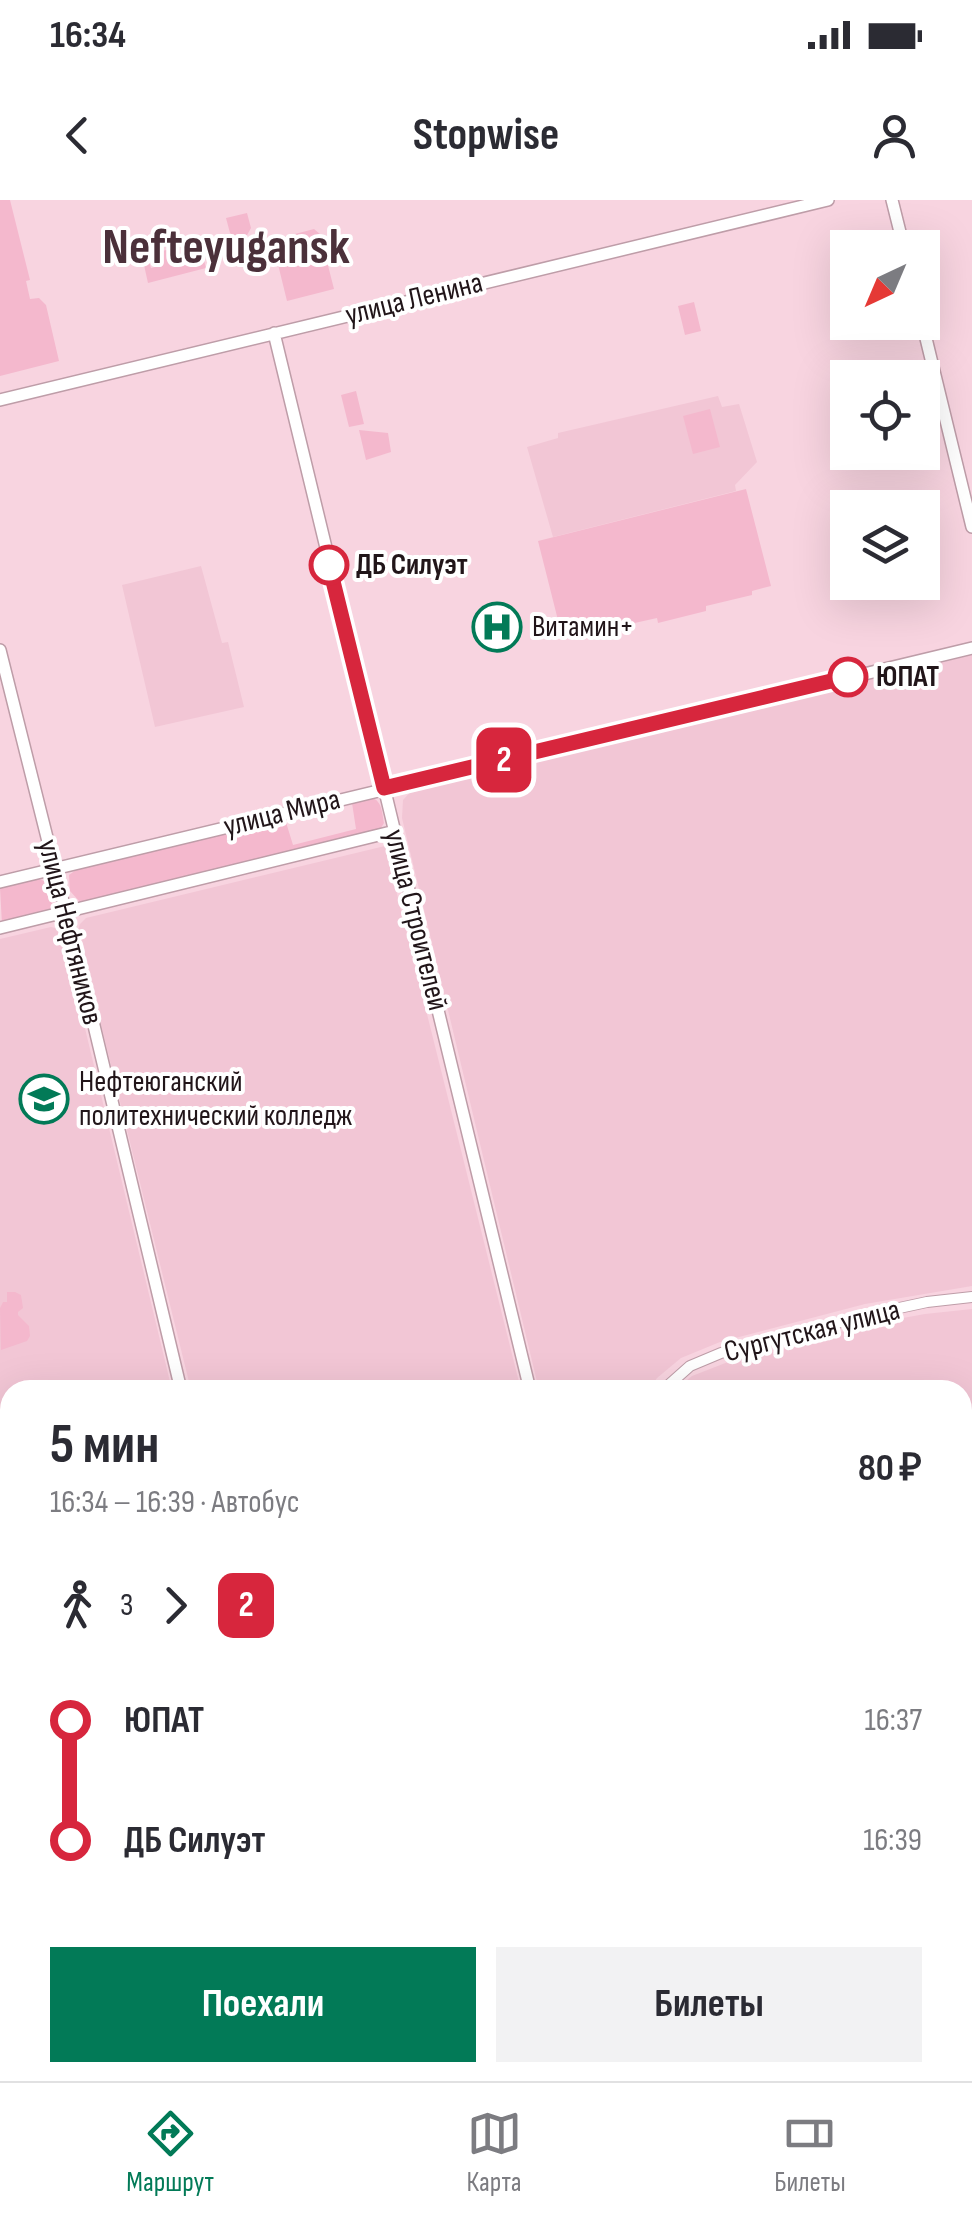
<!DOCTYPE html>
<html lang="ru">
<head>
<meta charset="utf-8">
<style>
  body { margin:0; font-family:"Sofia Sans Condensed",sans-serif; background:#f2f2f3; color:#2b2b33; height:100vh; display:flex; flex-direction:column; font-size:38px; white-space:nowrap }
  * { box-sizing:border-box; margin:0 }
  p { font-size:32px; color:#7c7c81 }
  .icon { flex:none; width:55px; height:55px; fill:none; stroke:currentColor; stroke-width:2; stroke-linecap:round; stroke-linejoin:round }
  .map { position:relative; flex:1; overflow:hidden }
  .details { position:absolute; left:0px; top:1180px; width:972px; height:702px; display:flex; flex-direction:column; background:#fff; border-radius:30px 30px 0 0; box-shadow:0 10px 40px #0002 }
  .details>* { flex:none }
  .badge { padding:0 20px; border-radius:15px; font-size:35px; line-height:65px }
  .needle { width:65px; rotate:224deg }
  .controls { position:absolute; left:830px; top:30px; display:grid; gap:20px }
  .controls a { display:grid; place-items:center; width:110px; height:110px; border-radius:0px; background:#fff; box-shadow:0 10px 40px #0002; font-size:50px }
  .map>.badge { position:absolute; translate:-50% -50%; box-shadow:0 0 0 5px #fff }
  .legs { display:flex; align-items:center; gap:15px; height:110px; padding:0 50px; font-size:32px }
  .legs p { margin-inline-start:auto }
  .summary { display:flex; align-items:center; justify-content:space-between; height:170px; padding:0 50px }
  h1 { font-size:55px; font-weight:700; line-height:75px }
  .action { display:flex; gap:20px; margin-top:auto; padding:20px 50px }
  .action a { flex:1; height:115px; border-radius:0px; background:#027a57; color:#fff; font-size:40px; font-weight:700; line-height:115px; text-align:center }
  .action a+a { background:#f2f2f3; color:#2b2b33 }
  ul { padding:0 50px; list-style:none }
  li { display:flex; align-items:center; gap:35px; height:120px; font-size:38px }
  li i { display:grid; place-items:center; width:15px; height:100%; margin:0 12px; background:currentColor }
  li i::after { content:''; width:25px; height:25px; margin:-12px; border:8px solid; border-radius:50%; background:#fff }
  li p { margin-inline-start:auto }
  li:first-child i { background:linear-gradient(#0000 50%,currentColor 0) }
  li:last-child i { background:linear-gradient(currentColor 50%,#0000 0) }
  .status { display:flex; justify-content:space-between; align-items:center; height:70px; padding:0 50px; background:#fff; direction:ltr }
  .status svg { height:28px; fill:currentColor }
  header { display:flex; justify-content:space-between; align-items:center; height:130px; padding:0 50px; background:#fff; font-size:45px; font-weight:700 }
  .dock { display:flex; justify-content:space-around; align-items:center; height:140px; border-top:2px solid #e1e1e2; background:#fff; font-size:28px; color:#7c7c81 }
  .dock a { display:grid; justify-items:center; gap:5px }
  .dock .current { color:#027a57 }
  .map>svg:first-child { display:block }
  .built { fill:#f2c6d5 }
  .green { fill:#f4b8cd }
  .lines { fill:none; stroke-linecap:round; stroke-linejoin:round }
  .minor-casing { stroke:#be9da8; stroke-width:10 }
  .tertiary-casing { stroke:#be9da8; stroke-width:12 }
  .secondary-casing { stroke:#be9da8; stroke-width:14 }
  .minor { stroke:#fff; stroke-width:8 }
  .tertiary { stroke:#fff; stroke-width:10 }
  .secondary { stroke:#fff; stroke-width:11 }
  .line-1-casing { stroke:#fff; stroke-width:22 }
  .line-1 { stroke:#d7263d; stroke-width:15 }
  .stop-1-dot { fill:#fff; stroke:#d7263d; stroke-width:5 }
  .labels { text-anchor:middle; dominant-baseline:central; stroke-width:8; stroke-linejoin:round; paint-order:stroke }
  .street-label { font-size:30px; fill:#211519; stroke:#fff }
  .stop-label { font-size:30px; font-weight:bold; fill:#211519; stroke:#fff; text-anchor:start }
  .poi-label { font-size:30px; fill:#211519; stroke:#fff; text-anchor:start }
  .town-label { font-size:50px; font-weight:bold; fill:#4b303a; stroke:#fff }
</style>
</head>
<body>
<div class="status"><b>16:34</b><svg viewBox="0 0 49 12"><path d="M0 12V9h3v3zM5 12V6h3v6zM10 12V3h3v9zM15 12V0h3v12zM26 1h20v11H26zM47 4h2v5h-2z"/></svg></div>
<header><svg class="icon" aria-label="back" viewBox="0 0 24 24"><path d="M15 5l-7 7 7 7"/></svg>Stopwise<svg class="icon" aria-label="person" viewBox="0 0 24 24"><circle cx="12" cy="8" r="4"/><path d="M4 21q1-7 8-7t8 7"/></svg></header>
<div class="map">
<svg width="972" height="1881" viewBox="0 0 972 1881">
  <rect width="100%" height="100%" fill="#f8d4e0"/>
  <!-- built -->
  <path class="built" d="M718,196L722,207L739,204L757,262L735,285L736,291L553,337L527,247L558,238V233Z
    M201,366L222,443L228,442L244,507L155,527L122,385Z
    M972,455V1086L865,1104L720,1142L681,1158L657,1178L649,1190H539L402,618L403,600L415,587Z
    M385,646L521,1190H191L78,731L80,724L86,718Z
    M51,727L59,729L63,737L172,1190H10V1306L0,1308V739Z
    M972,1109V1766L963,1771L962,1190H675L692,1176L728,1162L870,1124L925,1114Z
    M10,1327V1872L330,1873L328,1881H0V1330Z
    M765,1873H913V1881H765Z"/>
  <!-- green -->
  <path class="green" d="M0,0H10L30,80L26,81L30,99L39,98L46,105L59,161L0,176Z
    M247,13L251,28L246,37L238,39L230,33L226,18Z
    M314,29L320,34L334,89L287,101L272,40Z
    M199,42L206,68L148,83L142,56L147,55L151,68L163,65L161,55H154V53Z
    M694,102L701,131L685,135L678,106Z
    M356,191L364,224L349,227L341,195Z
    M710,209L720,247L693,254L683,216Z
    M359,230L388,233L391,252L366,260Z
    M746,289L771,386L752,391V395L706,406V411L658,423L657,418L630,424L628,419L562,436L538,341Z
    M369,597C382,599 382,612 384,623L381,628L373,632L86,703L80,702L70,691L69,675L80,667L285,619L293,645L356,629L352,603Z
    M35,679C51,679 58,694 55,709L2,724L0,688Z
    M7,1092H15L21,1095L23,1108L18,1112V1115L29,1126L30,1136L27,1141L1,1150L0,1108L3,1102H7Z"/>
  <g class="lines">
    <!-- minor casing -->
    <g class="minor-casing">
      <path id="minor" d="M0,1318L10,1316
        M962,1816L972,1818
        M373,1872L380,1881
        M470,1881L500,1872"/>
    </g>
    <!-- tertiary casing -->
    <g class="tertiary-casing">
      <path id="tertiary" d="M663,1190L690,1166L721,1153L876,1113L927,1102L972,1097"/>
    </g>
    <!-- secondary casing -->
    <g class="secondary-casing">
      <path id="secondary" d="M892,0L904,48
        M922,122L972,327
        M274,133L530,1190
        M0,200L828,0
        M0,450L91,813L181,1190
        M0,682L972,448
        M0,728L395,631
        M333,1881L334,1872
        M343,1881L347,1872"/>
    </g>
    <!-- minor -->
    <use href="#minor" class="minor"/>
    <!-- tertiary -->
    <use href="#tertiary" class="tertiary"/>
    <!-- secondary -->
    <use href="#secondary" class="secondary"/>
  </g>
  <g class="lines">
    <!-- line-1 casing -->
    <g class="line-1-casing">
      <path id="line-1" d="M329,365L384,588L848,477"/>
    </g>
    <!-- line-1 -->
    <use href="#line-1" class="line-1"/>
  </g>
  <!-- icons -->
  <defs>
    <g id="hospital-ring" transform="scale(2.5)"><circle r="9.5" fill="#fff" stroke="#027a57" stroke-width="1.5"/><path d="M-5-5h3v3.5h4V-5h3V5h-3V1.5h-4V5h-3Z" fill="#027a57"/></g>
    <g id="university-ring" transform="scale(2.5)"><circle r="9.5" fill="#fff" stroke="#027a57" stroke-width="1.5"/><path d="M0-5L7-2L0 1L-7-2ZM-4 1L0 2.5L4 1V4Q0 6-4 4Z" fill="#027a57"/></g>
  </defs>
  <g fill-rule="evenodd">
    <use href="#hospital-ring" x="497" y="427"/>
    <use href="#university-ring" x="44" y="899"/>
  </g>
  <!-- markers -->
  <g class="stop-1-dot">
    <circle cx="329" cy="365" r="18"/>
    <circle cx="848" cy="477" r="18"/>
  </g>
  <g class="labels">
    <!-- street labels -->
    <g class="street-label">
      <text transform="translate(414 99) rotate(-14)">улица Ленина</text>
      <text transform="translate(282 613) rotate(-14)">улица Мира</text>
      <text transform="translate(416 720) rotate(76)">улица Строителей</text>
      <text transform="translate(70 732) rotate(76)">улица Нефтяников</text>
      <text transform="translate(812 1131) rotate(-14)">Сургутская улица</text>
    </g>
    <!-- stop labels -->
    <g class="stop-label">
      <text x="356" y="365">ДБ Силуэт</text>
      <text x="876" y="477">ЮПАТ</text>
    </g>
    <!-- poi labels -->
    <g class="poi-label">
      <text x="532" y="427">Витамин+</text>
      <text x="79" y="882">Нефтеюганский<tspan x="79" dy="34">политехнический колледж</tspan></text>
    </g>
    <!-- town labels -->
    <g class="town-label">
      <text x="226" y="48">Nefteyugansk</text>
    </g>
  </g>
</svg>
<div class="controls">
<a><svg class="needle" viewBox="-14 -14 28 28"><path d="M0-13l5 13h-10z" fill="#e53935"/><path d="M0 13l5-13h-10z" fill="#7c7c81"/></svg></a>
<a><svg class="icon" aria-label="locate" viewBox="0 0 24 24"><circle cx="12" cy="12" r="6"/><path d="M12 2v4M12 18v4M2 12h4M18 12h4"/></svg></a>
<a><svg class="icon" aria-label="layers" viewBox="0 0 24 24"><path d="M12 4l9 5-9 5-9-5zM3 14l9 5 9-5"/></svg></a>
</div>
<b class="badge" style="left:504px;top:560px;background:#d7263d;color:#fff">2</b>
<section class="details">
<div class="summary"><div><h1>5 мин</h1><p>16:34 – 16:39 · Автобус</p></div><b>80 ₽</b></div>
<div class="legs"><svg class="icon" aria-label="walk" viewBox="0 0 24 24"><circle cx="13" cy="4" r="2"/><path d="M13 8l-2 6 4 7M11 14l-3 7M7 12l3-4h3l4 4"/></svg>3<svg class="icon" aria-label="forward" viewBox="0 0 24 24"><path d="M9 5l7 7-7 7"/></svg><b class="badge" style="background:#d7263d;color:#fff">2</b></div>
<ul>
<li><i style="color:#d7263d"></i><b>ЮПАТ</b><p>16:37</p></li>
<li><i style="color:#d7263d"></i><b>ДБ Силуэт</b><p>16:39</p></li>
</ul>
<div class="action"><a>Поехали</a><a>Билеты</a></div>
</section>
</div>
<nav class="dock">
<a class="current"><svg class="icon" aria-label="directions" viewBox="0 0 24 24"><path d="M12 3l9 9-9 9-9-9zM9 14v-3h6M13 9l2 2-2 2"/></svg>Маршрут</a>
<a><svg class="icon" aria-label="map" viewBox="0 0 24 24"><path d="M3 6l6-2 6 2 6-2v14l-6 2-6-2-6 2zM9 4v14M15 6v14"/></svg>Карта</a>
<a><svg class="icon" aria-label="tickets" viewBox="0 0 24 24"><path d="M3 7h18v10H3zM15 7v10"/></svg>Билеты</a>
</nav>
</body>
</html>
